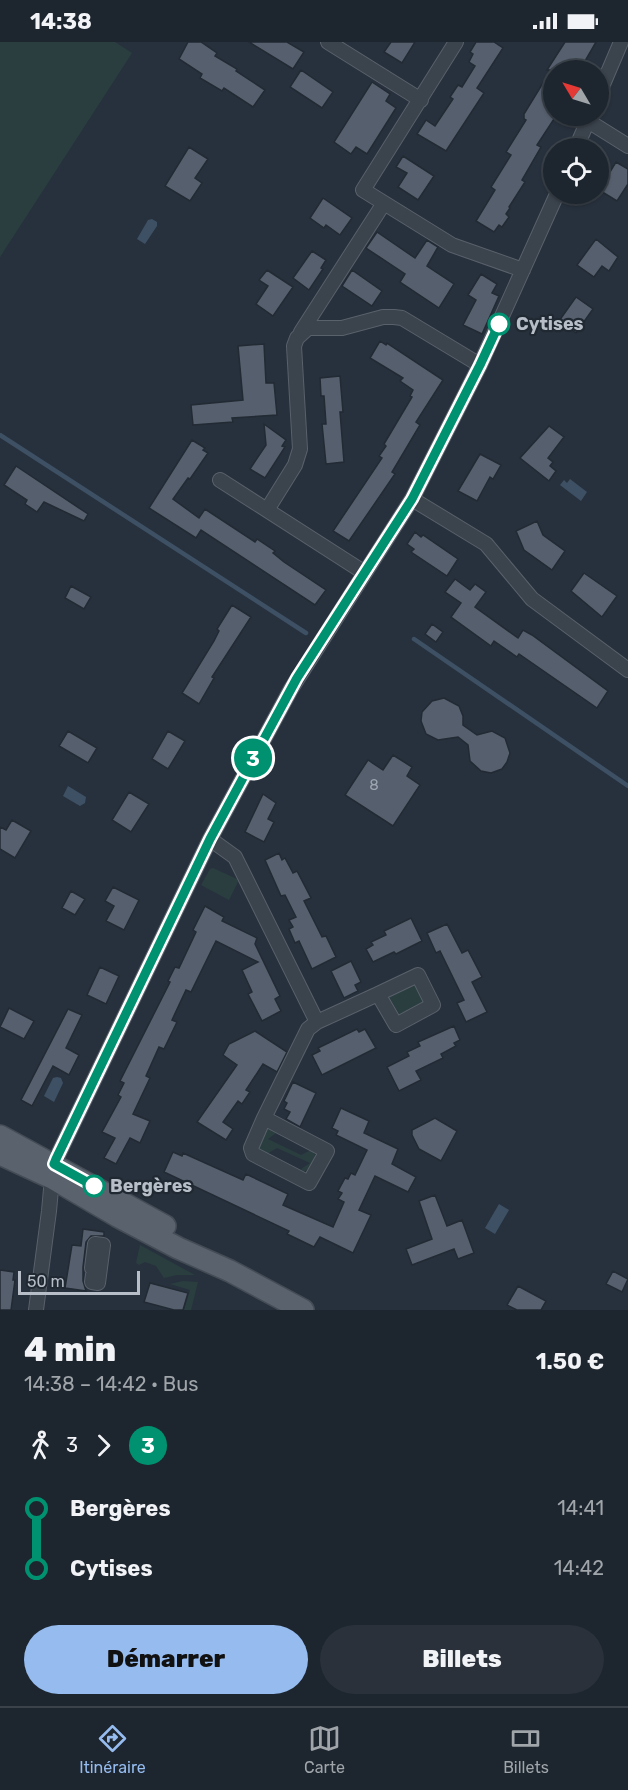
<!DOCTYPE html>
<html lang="fr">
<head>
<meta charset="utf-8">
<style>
  body { margin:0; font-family:Rubik,sans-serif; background:#2a313a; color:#f1f3f6; height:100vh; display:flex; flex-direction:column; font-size:22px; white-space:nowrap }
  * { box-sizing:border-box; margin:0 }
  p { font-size:20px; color:#a0a5aa }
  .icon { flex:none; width:33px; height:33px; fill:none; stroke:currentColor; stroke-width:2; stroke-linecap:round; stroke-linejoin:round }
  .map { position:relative; height:1268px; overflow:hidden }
  .sheet { display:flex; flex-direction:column; background:#1d252e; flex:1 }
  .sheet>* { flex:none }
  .badge { padding:0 12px; border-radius:20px; font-size:21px; line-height:39px }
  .needle { width:39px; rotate:308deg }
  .controls { position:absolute; left:543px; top:18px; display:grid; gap:12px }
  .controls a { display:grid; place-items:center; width:66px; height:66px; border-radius:50%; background:#1d252e; box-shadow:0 2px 4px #0004,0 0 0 2px #3b424a; font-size:30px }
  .scale { position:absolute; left:18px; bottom:15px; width:122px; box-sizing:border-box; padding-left:6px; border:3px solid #b7bec8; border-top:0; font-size:16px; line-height:21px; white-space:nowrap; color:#b7bec8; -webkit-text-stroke:4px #202832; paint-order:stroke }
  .map>.badge { position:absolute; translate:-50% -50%; box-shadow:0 0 0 3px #fff }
  .legs { display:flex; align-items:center; gap:9px; height:66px; padding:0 24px; font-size:20px }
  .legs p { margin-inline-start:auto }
  .head { display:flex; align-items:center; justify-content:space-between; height:102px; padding:0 24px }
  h1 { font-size:33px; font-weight:800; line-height:45px }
  .action { display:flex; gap:12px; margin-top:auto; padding:12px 24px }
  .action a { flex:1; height:69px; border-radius:36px; background:#95bbef; color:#111; font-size:24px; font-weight:800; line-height:69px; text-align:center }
  .action a+a { background:#2a313a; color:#f1f3f6 }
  ul { padding:0 24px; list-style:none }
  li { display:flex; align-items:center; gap:21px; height:60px; font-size:22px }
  li i { display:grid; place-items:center; width:9px; height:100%; margin:0 8px; background:currentColor }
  li i::after { content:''; width:15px; height:15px; margin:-8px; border:4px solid; border-radius:50%; background:#1d252e }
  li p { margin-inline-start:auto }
  li:first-child i { background:linear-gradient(#0000 50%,currentColor 0) }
  li:last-child i { background:linear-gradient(currentColor 50%,#0000 0) }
  .status { display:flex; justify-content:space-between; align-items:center; height:42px; padding:0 30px; background:#1d252e; direction:ltr }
  .status svg { height:16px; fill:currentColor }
  .menu { display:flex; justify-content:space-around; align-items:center; height:84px; border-top:2px solid #3b424a; background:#1d252e; font-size:16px; color:#a0a5aa }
  .menu a { display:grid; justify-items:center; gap:3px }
  .menu .active { color:#95bbef }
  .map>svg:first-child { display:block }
  .green { fill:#2a3e3f }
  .water { fill:#3e5064 }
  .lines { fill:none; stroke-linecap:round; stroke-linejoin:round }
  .stream { stroke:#3e5064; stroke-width:4.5 }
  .building { fill:#555f6d; stroke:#222a34; stroke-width:1.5 }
  .street-casing { stroke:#59616b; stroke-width:16 }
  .primary-casing { stroke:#444c56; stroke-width:24 }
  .street { stroke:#3b434d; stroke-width:14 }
  .primary { stroke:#59626d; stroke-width:21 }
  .line-1-casing { stroke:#fff; stroke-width:14 }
  .line-1 { stroke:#009270; stroke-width:9 }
  .stop-1-dot { fill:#fff; stroke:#009270; stroke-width:3 }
  .labels { text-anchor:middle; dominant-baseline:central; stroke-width:4.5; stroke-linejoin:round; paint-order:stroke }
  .number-label { font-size:15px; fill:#9ea6b1 }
  .stop-label { font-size:18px; font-weight:bold; fill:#b7bec8; stroke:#202832; text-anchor:start }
</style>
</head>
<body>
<div class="status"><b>14:38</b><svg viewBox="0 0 49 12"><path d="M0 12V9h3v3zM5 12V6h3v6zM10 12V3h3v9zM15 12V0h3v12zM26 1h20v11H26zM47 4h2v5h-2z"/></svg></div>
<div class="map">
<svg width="628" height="1268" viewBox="0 0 628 1268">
  <rect width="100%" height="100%" fill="#27313d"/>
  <!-- green -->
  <path class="green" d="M0,0H115L132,11L0,215Z
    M213,826L237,837L238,840L229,858L201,843L210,827Z
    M414,941L418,943L425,960L404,973H400L390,957V953Z
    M269,1087L276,1091L268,1097L301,1113L311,1108L314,1109C317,1116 311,1126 304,1130L301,1127L310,1121L277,1106L267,1112L260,1108L257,1104L264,1089Z
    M140,1203L195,1233H177L164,1236L156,1224L145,1220L139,1223L136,1221Z
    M183,1239L198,1240L191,1268H184L190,1248L170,1242Z"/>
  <!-- water -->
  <path class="water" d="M152,177L157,180V184L145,202L137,197L148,178Z
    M570,437L587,450L581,459L560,443L564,438L567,441Z
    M68,744L86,755L85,761L80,764L63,754Z
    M57,1035L61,1036L63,1041L54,1060L44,1054L53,1036Z
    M499,1162L509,1168L495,1192L485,1186Z"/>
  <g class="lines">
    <!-- stream -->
    <path class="stream" d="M0,393L306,591
      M414,597L628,744"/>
  </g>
  <!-- building -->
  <path class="building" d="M188,0H201L217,11L215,14L237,27L236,29L265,48L253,65L224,46L222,49L200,36L202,32L179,17Z
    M249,0H287L304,10L293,27Z
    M391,0H415L402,21L384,10Z
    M476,0H494L503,6L477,46L484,51L446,109L417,92L426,78L435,84L453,57L450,55L458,43L462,45L475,24L469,20L473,12L470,10Z
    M565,0H596L585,19L599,28H554V77L537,103L541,105L522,138L525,140L509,165L510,166L506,172L509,175L502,185L499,183L494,190L476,179L495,148L491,145L511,113L506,110L526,78L524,77V72L551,28H547Z
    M301,28L333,50L322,66L290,45Z
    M372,40L390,52L386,59L396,66L367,112L356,105L351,112L334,100Z
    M189,105L208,117L195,136L202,141L190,159L165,144Z
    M403,114L434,134L418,158L398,145L407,131L396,125Z
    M616,120L628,127V142L617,159L599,148Z
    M323,156L352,176L340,193L326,183L324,186L310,176Z
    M377,190L415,216L427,198L438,205L427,224L454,242L439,266L400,240L405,232L366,206Z
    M596,197L618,215L609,229L602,224L594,235L577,223Z
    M312,209L326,218L321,226L323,227L309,248L293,236Z
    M267,228L293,245L273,274L256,262L268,244L259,238Z
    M352,228L382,249L372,264L342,244Z
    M481,232L497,242L492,251L499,254L482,292L463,283L476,258L468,253Z
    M576,255L593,267L576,291L559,279Z
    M380,299L386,303L387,301L443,338L416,380L420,383L392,430L395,432L349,499L333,489L382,416L379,414L386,404L384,402L412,355L410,354L413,348L400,339L403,336L370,316Z
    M264,302L266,341H274L277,373L232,376L233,380L193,383L191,363L243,358L238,304Z
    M340,334L343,370H340L344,420L326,422L322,382H326L324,354H321L320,336Z
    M264,382L286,398L282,404L285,405L265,436L250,427L266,403Z
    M549,384L564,395L548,416L553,420L550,424L556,429L549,439L520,416Z
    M192,398L205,406L203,408L208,411L190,437L188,436L173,457L199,476L205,467L255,500L257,497L275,509L273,511L284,520L326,548L315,563L201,488L196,496L149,466Z
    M480,412L501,423L493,437L490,435L477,459L458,449Z
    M16,424L88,472L84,479L44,460L37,470L25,462L27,458L4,443Z
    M537,479L543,493L565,509L552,528L524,508L516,489Z
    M415,490L421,495L423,493L458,517L447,534L411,510L414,507L407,502Z
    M584,531L617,554L602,575L571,549Z
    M455,537L470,548L475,542L486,550L475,565L518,596L523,588L532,593L608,649L597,666L519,612L517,615L494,599L491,604L451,575L461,561L445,550Z
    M71,544L91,555L84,567L65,556Z
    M232,563L251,575L212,635L214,636L199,662L182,651L214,599L219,589L217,587Z
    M432,582L443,590L436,600L425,592Z
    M444,656L459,664L463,674V683L477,693L492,689L505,696L510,711L507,720L502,727L491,731L481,729L470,719L468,703L458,695L438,698L426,692L421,679L422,670L432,659Z
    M68,689L97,706L88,721L59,704Z
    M168,689L185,699L168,727L152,717Z
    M393,713L412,725L407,734L420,743L393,784L345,753L368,718L383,728Z
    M129,750L149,762L131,790L112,778Z
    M263,752L276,761L268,777L274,780L264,800L245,790Z
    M12,778L31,789L15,816L0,807V785L6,788Z
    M279,811L282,818L285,816L293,831L297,829L311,856L304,859L322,895L326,894L336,915L312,927L299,899L295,901L289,887L293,885L289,878L296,875L285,853L281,854L265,818Z
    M113,845L139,858L124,888L106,879L114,864L105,859Z
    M71,849L85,857L75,873L62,866Z
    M205,864L224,875L222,879L257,896L255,902L280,954L275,957L281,969L262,979L248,952L252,950L242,928L258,920L216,899L191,950L186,948L172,978L177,980L164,1007L159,1005L146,1034L150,1036L133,1072L150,1079L140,1101L130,1096L116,1122L104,1116L115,1096L102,1090L121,1055L118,1053L124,1041L120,1039L170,940L168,939L175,925L179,926L196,890L193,888Z
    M411,876L422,899L396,912L394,910L373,920L366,907L373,903L371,900L386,893L384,889Z
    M447,882L462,911L468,908L482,935L472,940L487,970L466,980L457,961L464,958L440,909L436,911L427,891Z
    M351,919L361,940L355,943L358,949L344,956L331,929Z
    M100,925L119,934L106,962L87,953Z
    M9,966L34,979L24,997L0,985Z
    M68,967L82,973L66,1006L79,1013L69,1033L53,1024L32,1064L21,1058Z
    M454,984L460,998L454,1001L456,1004L441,1012L443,1016L416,1029L421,1038L399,1049L387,1025L409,1014L407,1010L420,1004L418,1000Z
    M357,987L359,990L365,987L376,1006L322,1033L312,1013L320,1009L318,1006Z
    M255,989L287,1010L277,1030L263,1022L246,1048L250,1050L242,1062L238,1059L223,1080L233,1087L226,1098L197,1080L237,1023L223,1013L229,1002Z
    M293,1040L316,1051L300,1085L286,1077L290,1070L284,1067L287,1061L284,1059Z
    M341,1066L369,1079L364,1091L398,1107L392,1122L416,1135L408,1150L375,1134L359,1168L371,1173L353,1211L320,1195L314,1205L287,1192L289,1189L164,1130L173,1110L182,1114L183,1111L243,1138L246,1132L288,1152L283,1163L333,1185L344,1160L338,1157L342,1151L338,1149L345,1136L348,1137L351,1131L355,1133L367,1108L336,1093L338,1089L332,1086Z
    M435,1076L457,1089L441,1119L419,1107L412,1093V1088Z
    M435,1153L447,1184L462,1178L474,1211L458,1217L454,1207L412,1223L406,1207L432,1197L419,1159Z
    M83,1187L104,1190V1194H91L86,1200L83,1225V1239L86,1249L65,1246L72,1203L81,1204Z
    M0,1228L14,1230L13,1238H15L11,1268H0Z
    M613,1229L628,1237L622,1250L606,1242Z
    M150,1241L188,1251L183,1268H174L144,1260Z
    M518,1244L546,1259L541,1268H517L507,1263Z"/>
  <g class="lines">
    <!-- street casing -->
    <g class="street-casing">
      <path id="street" d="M328,0L421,58
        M456,0L363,148L452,203L523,228
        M598,54L621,0
        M588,79L628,104
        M576,106L590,74
        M301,290L384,161
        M220,438L365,531
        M412,457L486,502L532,557L628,628
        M267,468L295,423L300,407L294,304L297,296L308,286H342L383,275H394L402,276L480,323
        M210,797L235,815L317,980L308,987L264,1076L327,1109L309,1141L253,1112L251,1106L264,1076
        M317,980L378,952L396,983L433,963L418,933L378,952
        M95,1202L103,1203L98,1241L92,1240L94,1226H92Z
        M36,1268L49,1169L52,1136L56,1117L210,797L291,647L412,457L480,323L557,152"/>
    </g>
    <!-- primary casing -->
    <g class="primary-casing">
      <path id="primary" d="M0,1094L165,1184
        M0,1112L52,1136L117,1174L178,1206L230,1229L303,1268"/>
    </g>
    <!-- street -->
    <use href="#street" class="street"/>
    <!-- primary -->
    <use href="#primary" class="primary"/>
  </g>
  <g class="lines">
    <!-- line-1 casing -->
    <g class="line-1-casing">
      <path id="line-1" d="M94,1144L54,1122L56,1117L210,797L297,636L412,457L480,323L499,282"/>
    </g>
    <!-- line-1 -->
    <use href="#line-1" class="line-1"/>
  </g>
  <!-- markers -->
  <g class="stop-1-dot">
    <circle cx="499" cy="282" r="10"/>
    <circle cx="94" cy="1144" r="10"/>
  </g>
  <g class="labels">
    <!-- number labels -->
    <g class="number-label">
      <text x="374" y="743">8</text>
    </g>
    <!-- stop labels -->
    <g class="stop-label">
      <text x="516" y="282">Cytises</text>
      <text x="110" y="1144">Bergères</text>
    </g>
  </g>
</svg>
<div class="controls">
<a><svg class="needle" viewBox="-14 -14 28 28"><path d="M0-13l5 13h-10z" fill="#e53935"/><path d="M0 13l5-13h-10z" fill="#a0a5aa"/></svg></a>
<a><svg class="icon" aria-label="locate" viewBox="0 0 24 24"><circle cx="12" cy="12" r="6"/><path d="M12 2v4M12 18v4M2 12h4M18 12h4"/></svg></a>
</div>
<div class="scale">50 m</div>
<b class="badge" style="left:253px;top:716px;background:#009270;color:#fff">3</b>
</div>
<section class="sheet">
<div class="head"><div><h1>4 min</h1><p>14:38 – 14:42 · Bus</p></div><b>1.50 €</b></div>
<div class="legs"><svg class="icon" aria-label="walk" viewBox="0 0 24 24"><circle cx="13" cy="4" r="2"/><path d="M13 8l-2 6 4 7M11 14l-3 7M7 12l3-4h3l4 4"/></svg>3<svg class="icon" aria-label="forward" viewBox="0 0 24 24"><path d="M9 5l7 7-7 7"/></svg><b class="badge" style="background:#009270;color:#fff">3</b></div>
<ul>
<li><i style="color:#009270"></i><b>Bergères</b><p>14:41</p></li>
<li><i style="color:#009270"></i><b>Cytises</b><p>14:42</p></li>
</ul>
<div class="action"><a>Démarrer</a><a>Billets</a></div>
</section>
<nav class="menu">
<a class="active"><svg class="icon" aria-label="directions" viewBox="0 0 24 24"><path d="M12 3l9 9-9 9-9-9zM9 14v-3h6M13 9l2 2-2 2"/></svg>Itinéraire</a>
<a><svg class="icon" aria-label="map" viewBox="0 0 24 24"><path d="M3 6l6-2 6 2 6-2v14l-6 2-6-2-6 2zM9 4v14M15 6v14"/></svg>Carte</a>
<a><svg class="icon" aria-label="tickets" viewBox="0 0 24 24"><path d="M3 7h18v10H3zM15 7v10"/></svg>Billets</a>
</nav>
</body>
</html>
